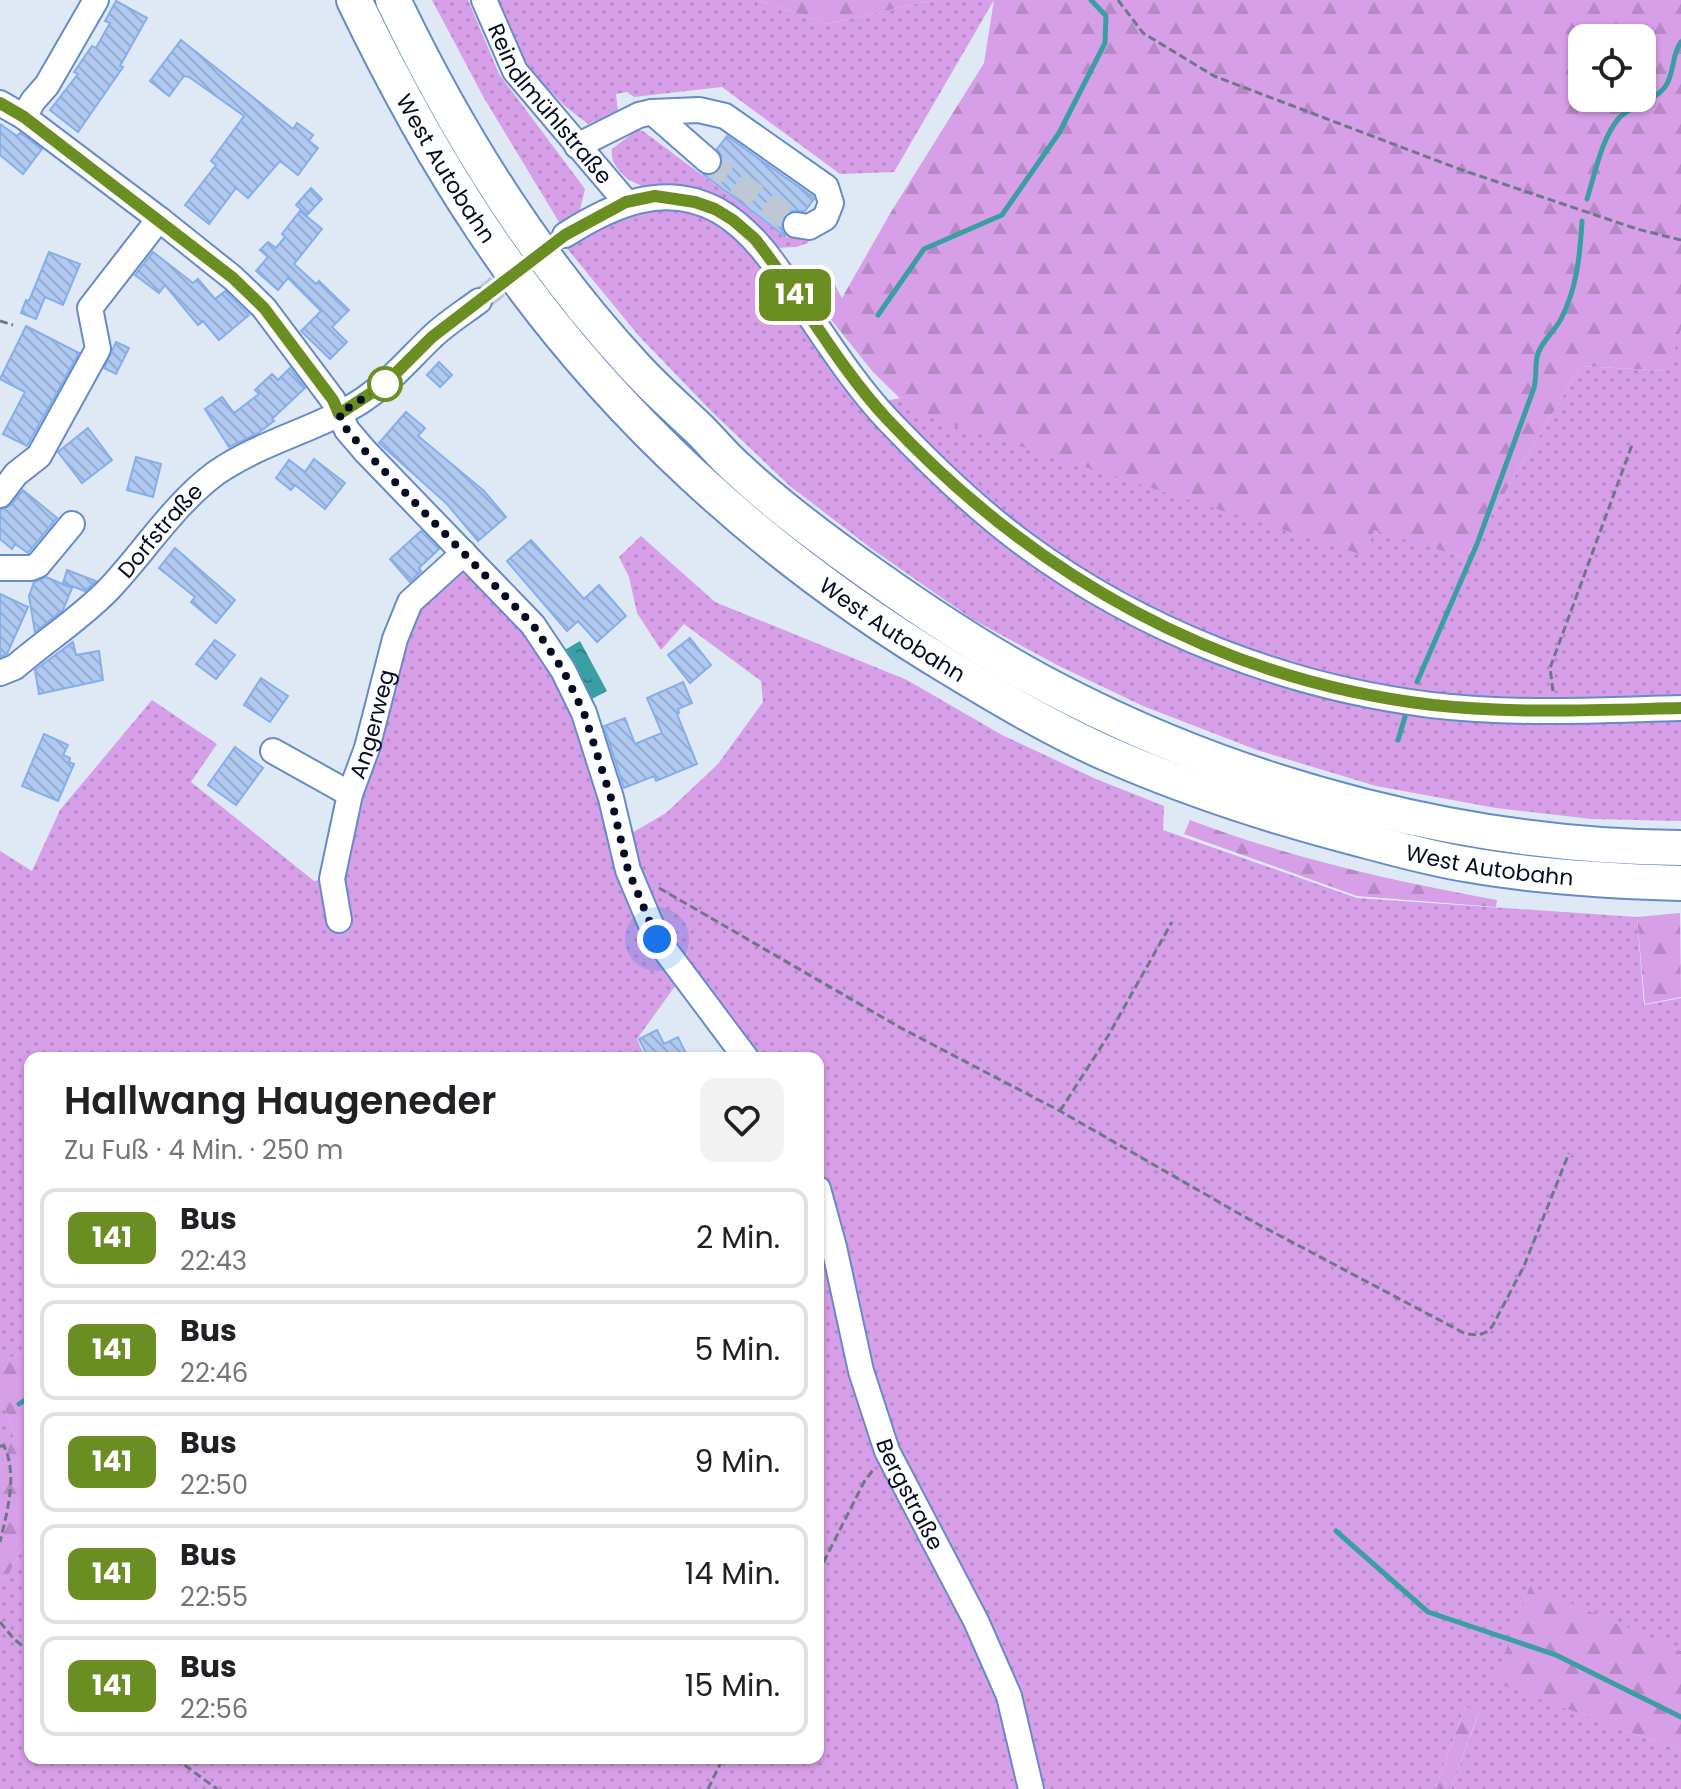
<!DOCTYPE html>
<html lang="de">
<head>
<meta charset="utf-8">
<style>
  body { margin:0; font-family:Poppins,sans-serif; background:#f2f2f2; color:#202124; height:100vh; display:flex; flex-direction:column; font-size:30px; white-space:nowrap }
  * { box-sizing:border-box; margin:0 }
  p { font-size:26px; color:#757577 }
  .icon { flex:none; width:44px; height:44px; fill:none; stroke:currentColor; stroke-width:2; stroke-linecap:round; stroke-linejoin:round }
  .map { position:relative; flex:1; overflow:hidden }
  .drawer { position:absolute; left:24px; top:1052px; width:800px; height:712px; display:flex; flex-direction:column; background:#fff; border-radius:16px; box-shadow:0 2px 6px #0004 }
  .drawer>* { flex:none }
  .badge { padding:0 16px; border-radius:12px; font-size:28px; line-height:52px }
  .buttons { position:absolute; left:1568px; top:24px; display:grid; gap:16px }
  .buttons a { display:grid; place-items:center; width:88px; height:88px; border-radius:16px; background:#fff; box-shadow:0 2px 6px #0004; font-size:40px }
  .you { position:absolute; width:40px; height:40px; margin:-20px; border:6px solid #fff; border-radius:50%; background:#1a73e8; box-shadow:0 0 0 12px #1a73e833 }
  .map>.badge { position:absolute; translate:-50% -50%; box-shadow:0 0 0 4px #fff }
  .round { display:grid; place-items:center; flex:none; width:84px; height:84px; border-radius:16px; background:#f2f2f2 }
  .summary { display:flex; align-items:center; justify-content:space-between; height:136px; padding:0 40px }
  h1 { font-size:38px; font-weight:600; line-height:60px }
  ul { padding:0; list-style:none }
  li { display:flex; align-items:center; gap:24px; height:100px; margin:0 16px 12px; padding:0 24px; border:4px solid #e0e0e0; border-radius:16px }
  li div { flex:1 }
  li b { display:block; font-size:30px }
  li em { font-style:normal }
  li .badge { min-width:88px; font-weight:700; text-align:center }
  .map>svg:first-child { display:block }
  .grass { fill:url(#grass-dots) }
  .forest { fill:url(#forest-firs); fill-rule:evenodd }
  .water { fill:url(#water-ripples) }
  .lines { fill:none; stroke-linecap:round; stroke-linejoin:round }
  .stream { stroke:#399fa3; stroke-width:5 }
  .building { fill:url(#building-back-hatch); stroke:#85aeed; stroke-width:2 }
  .minor-tunnel { stroke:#bec7d6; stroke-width:24; stroke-dasharray:24 12; stroke-linecap:butt }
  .minor-casing { stroke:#658cc9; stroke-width:28 }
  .highway-casing { stroke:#658cc9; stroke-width:38 }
  .path { stroke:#6d7789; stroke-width:3; stroke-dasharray:8 4; stroke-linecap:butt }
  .minor { stroke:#fff; stroke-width:24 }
  .highway { stroke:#fff; stroke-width:34 }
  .line-casing { stroke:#fff; stroke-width:18 }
  .line { stroke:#6b8e23; stroke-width:12 }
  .walk { stroke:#020c23; stroke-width:8; stroke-dasharray:0 14.4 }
  .stop-dot { fill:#fff; stroke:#6b8e23; stroke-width:4 }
  .labels { text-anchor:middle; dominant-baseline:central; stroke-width:6; stroke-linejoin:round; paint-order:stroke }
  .street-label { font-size:22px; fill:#020c23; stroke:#f4f4f4 }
</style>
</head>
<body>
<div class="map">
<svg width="1681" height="1789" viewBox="0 0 1681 1789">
  <defs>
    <pattern id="grass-dots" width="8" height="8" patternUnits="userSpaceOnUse" patternTransform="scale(2)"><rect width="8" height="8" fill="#d79fe7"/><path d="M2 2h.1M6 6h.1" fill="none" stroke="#b788c6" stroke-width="1.8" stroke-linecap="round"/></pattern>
    <pattern id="forest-firs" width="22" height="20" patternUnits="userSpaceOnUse" patternTransform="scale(2)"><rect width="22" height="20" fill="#d79fe7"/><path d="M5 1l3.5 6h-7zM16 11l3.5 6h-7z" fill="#b788c6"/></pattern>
    <pattern id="water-ripples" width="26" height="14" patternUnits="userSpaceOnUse" patternTransform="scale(2)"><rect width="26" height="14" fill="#399fa3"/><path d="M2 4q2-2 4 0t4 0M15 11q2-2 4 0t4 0" fill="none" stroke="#2e8084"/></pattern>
    <pattern id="building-back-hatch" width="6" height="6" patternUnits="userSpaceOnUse" patternTransform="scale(2)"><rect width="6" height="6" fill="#b0c9f0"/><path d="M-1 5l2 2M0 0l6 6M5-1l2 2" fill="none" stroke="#96abce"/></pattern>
  </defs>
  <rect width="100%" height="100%" fill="#dfe8f5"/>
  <!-- grass -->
  <path class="grass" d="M432,0H468L499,74L585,189L580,210L562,227L484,98Z
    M494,0H757L827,24L933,0H994L894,172L840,174L722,87L634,97L627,92L616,94L618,112L588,124L566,107L525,66Z
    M637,130L643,131L786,238L794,231L811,236L808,243L796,247L776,248L629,180C619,171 610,163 612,149Z
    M651,206L703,213L729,229L885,401L933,392L1466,558L1581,366L1666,371L1681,330V821L1592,819L1496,808L1376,786L1257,750L1143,706L1057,665L972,619L872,549L790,486L712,412L639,336L565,246L597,226Z
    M641,536L715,602L907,680L1002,735L1096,779L1164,806L1163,830L1357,898L1637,917L1644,1005L1681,998V1651L1530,1587L1495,1682L1681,1751V1789H1451L1479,1712L1465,1707L1435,1789H1041L882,1421L837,1216L818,1164V1058H755L669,943L625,837L666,813L718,764L763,702L761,681L684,624L661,650L637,613L629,577L619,557Z
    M468,567L530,636L568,702L678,982L637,1039L645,1058H30V1349L0,1362V851L32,871L60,810L152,700L217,744L191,782L314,881L341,876L399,642L438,580Z
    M828,1250L856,1382L995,1679L1025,1789H0V1577L7,1578L30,1532V1758H818V1257Z
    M0,1399L15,1432L0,1468Z"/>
  <!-- forest -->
  <path class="forest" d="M757,0H933L827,24Z
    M994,0H1681V330L1667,371L1581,366L1466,558L1374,530L1366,556L915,413L873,372L809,292L828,272L842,298L891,212L984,63ZM1582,38H1642V98H1582Z
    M1190,820C1290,858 1393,881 1497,900L1496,907L1357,896L1184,834Z
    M1680,913L1681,997L1645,1004L1637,917Z
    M30,1349V1532L7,1578L0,1577V1468L15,1432L0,1399V1362Z
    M1530,1586L1681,1651V1751L1494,1682Z
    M1465,1707L1479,1711L1451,1789H1435Z"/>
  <!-- water -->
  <path class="water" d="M580,641L607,691L590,700L563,651Z"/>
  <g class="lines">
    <!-- stream -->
    <path class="stream" d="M1587,199C1595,174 1601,139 1619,118C1631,105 1654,102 1665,87C1675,73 1671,56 1681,42
      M878,315L924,249L1002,215L1059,133L1105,43L1106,16L1091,0
      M1417,682L1477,544L1534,388C1537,375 1535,367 1537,357C1539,344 1555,331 1561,319C1577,288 1580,255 1582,221
      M1398,740L1405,717
      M19,1404L30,1397
      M1336,1531L1428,1612L1556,1655L1681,1717"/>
  </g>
  <!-- building -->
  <path class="building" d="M116,1L147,18L120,66L123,67L78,132L50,110L78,74L74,72L92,46L96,48L110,23L105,21Z
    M181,40L293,129L297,123L313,135L309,141L318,148L298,175L280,161L248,198L236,188L209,224L185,205L216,165L211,161L244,116L189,77L184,76L169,96L150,81Z
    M0,124L17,136L20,133L42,149L23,174L0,155Z
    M727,136L813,197L814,199L805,211H791L784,216L782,230L786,237L704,175H712L720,170L722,157L717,149Z
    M311,188L322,199L307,215L296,205Z
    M300,211L322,229L294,264L316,284L319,281L349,310L332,327L347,342L330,359L301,331L321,311L288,278L278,290L256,271L268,257L260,250L268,242L276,248L285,237L282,234Z
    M49,252L80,264L63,305L45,297L36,319L21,313L26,300L29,301Z
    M153,252L193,283L198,279L215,299L225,291L249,315L219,340L203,321L198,325L165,285L159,293L135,275Z
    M26,326L79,353L27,446L3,434L25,392L0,379Z
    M116,342L129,348L116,374L104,368Z
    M439,362L452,375L440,387L427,375Z
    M290,368L305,388L272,419L274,421L257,434L229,447L205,409L222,397L234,413L259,394L255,390L272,374L278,380Z
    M406,412L425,428L418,436L484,491L506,517L478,541L447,504L379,443Z
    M88,428L112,460L82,483L58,452Z
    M136,457L161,464L153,497L127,490Z
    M314,459L345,483L325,509L295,485L291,490L276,478L289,460L305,472Z
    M23,490L57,518L28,553L15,544L12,549L0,539V510L11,505Z
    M421,531L439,549L419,568L421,571L410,582L390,559Z
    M531,540L584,599L599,585L626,616L597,642L578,621L567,631L507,561Z
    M175,548L235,600L216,623L191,602L195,597L159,568Z
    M67,570L96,581L85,591L63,583Z
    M46,577L72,588L63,610L35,632L29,596L34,582Z
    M0,594L28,607L7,654L0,657Z
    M690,638L711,665L690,683L668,655Z
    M215,640L235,655L216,679L196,664Z
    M73,642L76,655L99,651L103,680L39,694L35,670Z
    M261,678L288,696L270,722L244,705Z
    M683,682L692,703L678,709L679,713L677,714L697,764L656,781L654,776L624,788L604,726L625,718L635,744L662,733L647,698Z
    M44,734L68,745L63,755L70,758L69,762L74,764L58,801L22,786Z
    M235,747L263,768L236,805L208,785Z
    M657,1030L664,1044L678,1037L688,1058H635L646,1053L639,1039Z"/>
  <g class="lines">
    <!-- minor-tunnel -->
    <path class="minor-tunnel" d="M708,161L796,225
      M479,301L565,235"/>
    <!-- minor casing -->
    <g class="minor-casing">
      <g id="minor">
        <path id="s1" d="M484,0L515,71L626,202"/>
        <path d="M0,103L24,117L159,219L233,278L264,308L333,400L347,430L365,451L533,625L563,670L584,713L611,798L628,870L657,939L746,1058"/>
        <path d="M24,117L33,101L47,85L96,0"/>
        <path d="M577,146L639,115L652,112"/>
        <path d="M708,161L652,112L699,110L725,116L826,187L831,203L825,218L809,227L796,225"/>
        <path d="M565,235C612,205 665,181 719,211C758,234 780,273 805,309C831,347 856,386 888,420C930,464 975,508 1024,544C1142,631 1286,687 1431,705C1514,715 1598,710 1681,708"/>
        <path d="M0,495L16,474L39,456L98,349L90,308L159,219"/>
        <path d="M0,568H31L38,565L72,524"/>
        <path id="s2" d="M0,673L15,667C45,641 81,618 109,589C144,552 174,504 216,473C262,441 317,430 363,400C390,382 408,360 431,338C445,324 463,313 479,301"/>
        <path d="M273,751L350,794"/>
        <path id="s3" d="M339,920L332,879L350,794L367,748L395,639L410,602L464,553"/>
        <path id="s4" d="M818,1189L834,1247L861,1371L887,1451L976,1621L1009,1696L1031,1789"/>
      </g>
    </g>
    <!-- highway casing -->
    <g class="highway-casing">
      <g id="highway">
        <path id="s5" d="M354,0C392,79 433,155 482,228C603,410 767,558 952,669C1003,700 1054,730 1108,754C1188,789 1271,816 1356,838C1393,848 1432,859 1471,865C1540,877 1611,881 1681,883"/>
        <path d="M393,0C456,132 535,259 635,367C655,389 678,409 699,429C713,443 725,458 739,470C781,509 827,543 874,576C936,620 1000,662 1068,696C1252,790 1474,847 1681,848"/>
      </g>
    </g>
    <!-- path -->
    <path class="path" d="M1118,0L1143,33L1214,76L1459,169L1637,229L1681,240
      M0,321L13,325
      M1553,691L1550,668L1632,445
      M659,888L901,1028L1060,1111L1252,1221L1464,1333C1476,1336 1486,1336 1493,1325L1524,1266L1569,1153
      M1060,1111L1108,1036L1172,922
      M0,1446H4C18,1475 7,1512 0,1542
      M818,1573L864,1482L873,1470
      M0,1622L14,1639L30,1652
      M175,1758L217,1789
      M708,1789L723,1758"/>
    <!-- minor -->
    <use href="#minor" class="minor"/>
    <!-- highway -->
    <use href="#highway" class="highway"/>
  </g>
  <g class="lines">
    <!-- line casing -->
    <g class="line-casing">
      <path id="line" d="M0,103L24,117L233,278L264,308L333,400L339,414L385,384L432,337L565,235L626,202L655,196L695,202L715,209L733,220L755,239C801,297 836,364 887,419C1034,576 1218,680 1433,705C1515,714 1598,710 1681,708"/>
    </g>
    <!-- line -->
    <use href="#line" class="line"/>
    <!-- walk -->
    <path class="walk" d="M385,384L339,414L347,430L365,451L533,625L563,670L584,713L611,798L628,870L657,939"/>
  </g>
  <!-- markers -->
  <circle class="stop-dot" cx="385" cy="384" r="16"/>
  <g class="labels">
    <!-- street labels -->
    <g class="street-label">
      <text stroke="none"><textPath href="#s1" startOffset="124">Reindlmühlstraße</textPath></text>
      <text stroke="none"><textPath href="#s5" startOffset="192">West Autobahn</textPath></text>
      <text stroke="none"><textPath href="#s2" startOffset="216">Dorfstraße</textPath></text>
      <text stroke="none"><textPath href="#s5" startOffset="840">West Autobahn</textPath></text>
      <text stroke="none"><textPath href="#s3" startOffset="202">Angerweg</textPath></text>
      <text stroke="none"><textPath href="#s5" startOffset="1488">West Autobahn</textPath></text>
      <text stroke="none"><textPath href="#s4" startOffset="320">Bergstraße</textPath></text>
    </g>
  </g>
</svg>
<div class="buttons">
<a><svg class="icon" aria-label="locate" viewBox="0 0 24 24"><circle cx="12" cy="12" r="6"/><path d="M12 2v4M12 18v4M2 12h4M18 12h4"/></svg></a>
</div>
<div class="you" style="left:657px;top:939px"></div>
<b class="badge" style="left:795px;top:295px;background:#6b8e23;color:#fff">141</b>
<section class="drawer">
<div class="summary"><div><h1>Hallwang Haugeneder</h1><p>Zu Fuß · 4 Min. · 250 m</p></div><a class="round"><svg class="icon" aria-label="heart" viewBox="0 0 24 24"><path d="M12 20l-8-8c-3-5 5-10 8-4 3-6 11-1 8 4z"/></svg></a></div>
<ul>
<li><span class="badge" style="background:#6b8e23;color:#fff">141</span><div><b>Bus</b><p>22:43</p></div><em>2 Min.</em></li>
<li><span class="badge" style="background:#6b8e23;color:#fff">141</span><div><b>Bus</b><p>22:46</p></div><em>5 Min.</em></li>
<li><span class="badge" style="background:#6b8e23;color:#fff">141</span><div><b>Bus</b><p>22:50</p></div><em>9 Min.</em></li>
<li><span class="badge" style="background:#6b8e23;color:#fff">141</span><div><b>Bus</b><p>22:55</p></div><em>14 Min.</em></li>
<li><span class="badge" style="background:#6b8e23;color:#fff">141</span><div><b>Bus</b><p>22:56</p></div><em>15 Min.</em></li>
</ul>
</section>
</div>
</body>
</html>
